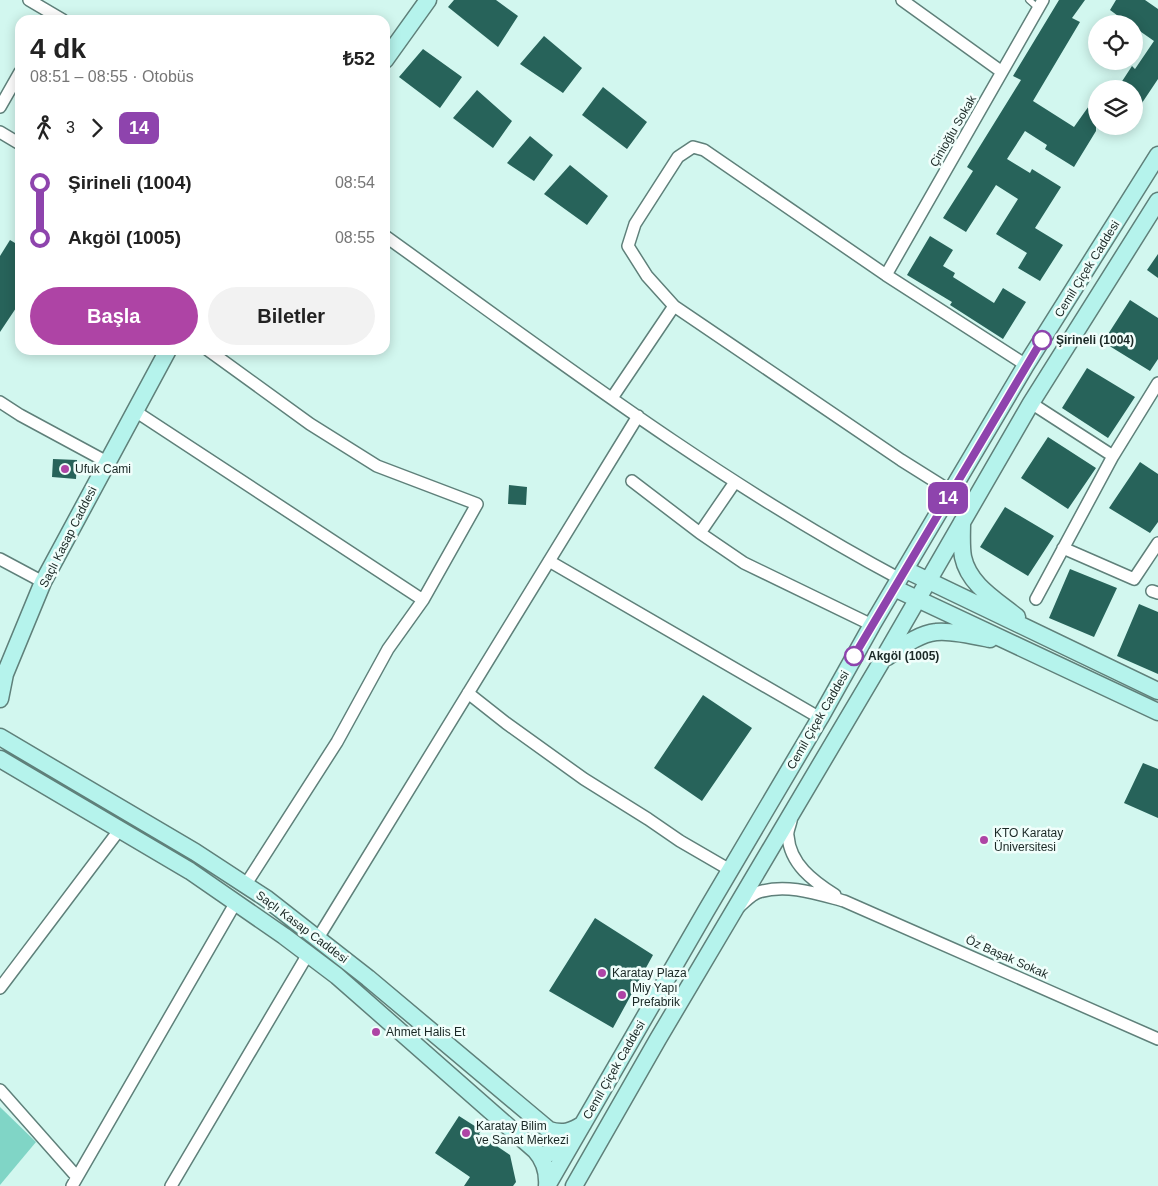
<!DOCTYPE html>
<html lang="tr">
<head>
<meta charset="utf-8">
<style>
  body { margin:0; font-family:Arial,sans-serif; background:#f2f2f2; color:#222; height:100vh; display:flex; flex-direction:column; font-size:19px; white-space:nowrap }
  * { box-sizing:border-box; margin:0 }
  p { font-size:16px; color:#767676 }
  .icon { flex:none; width:28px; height:28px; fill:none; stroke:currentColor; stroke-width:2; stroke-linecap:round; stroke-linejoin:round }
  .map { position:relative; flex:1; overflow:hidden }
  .details { position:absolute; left:15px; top:15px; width:375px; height:340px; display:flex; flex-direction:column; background:#fff; border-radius:15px; box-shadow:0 2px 12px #0003 }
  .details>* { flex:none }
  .badge { padding:0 10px; border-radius:8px; font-size:18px; line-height:32px }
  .buttons { position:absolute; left:1088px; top:15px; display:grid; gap:10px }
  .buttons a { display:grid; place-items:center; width:55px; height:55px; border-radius:50%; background:#fff; box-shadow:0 2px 12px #0003; font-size:25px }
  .map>.badge { position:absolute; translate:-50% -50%; box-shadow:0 0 0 2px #fff }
  .legs { display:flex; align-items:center; gap:8px; height:55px; padding:0 15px; font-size:16px }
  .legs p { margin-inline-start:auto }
  .summary { display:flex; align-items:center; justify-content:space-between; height:85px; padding:0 15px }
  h1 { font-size:28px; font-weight:700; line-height:38px }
  .primary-button { display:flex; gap:10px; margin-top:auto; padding:10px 15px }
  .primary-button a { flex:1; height:58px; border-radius:30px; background:#ae44a5; color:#fff; font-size:20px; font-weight:700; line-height:58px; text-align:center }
  .primary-button a+a { background:#f2f2f2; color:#222 }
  ul { padding:0 15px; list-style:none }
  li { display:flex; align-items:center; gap:18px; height:55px; font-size:19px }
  li i { display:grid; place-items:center; width:8px; height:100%; margin:0 6px; background:currentColor }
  li i::after { content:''; width:12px; height:12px; margin:-6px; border:4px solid; border-radius:50%; background:#fff }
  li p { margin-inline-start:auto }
  li:first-child i { background:linear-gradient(#0000 50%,currentColor 0) }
  li:last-child i { background:linear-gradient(currentColor 50%,#0000 0) }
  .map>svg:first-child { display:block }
  .green { fill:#80d5c6 }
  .building { fill:#27635a }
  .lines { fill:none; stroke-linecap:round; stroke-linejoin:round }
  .lane-casing { stroke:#5f807a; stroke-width:8 }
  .street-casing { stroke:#5f807a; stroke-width:14 }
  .secondary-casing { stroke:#5f807a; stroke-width:19 }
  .lane { stroke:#fff; stroke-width:5.5 }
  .street { stroke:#fff; stroke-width:11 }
  .secondary { stroke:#b5f3ec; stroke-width:16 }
  .line-1-casing { stroke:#fff; stroke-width:11 }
  .line-1 { stroke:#8e44ad; stroke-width:8 }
  .stop-1-dot { fill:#fff; stroke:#8e44ad; stroke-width:2.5 }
  .poi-dot { fill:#ae44a5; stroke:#f0fefb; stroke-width:2 }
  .labels { text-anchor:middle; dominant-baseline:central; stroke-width:5; stroke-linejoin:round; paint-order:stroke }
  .street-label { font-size:12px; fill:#1a2825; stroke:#f0fefb }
  .stop-label { font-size:12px; font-weight:bold; fill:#1a2825; stroke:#f0fefb; text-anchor:start }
  .poi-label { font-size:12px; fill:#1a2825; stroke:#f0fefb; text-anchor:start }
</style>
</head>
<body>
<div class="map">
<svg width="1158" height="1186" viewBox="0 0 1158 1186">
  <rect width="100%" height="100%" fill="#d2f7ef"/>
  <!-- green -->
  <path class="green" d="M0,1107L36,1142L0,1185Z"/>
  <!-- building -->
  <path class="building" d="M454,0H496L518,16L498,47L448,7Z
    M1059,0H1085L1072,18L1080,22L1033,101L1074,127L1096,96V131L1074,167L1045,149L1047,145L1025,131L1007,159L1030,173L1032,169L1061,187L1035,228L1063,245L1040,281L1018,268L1027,253L996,234L1018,199L996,185L966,232L943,218L973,171L967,167L1021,80L1013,76Z
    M1116,0H1145L1158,9V79L1134,115V89H1117L1132,66L1135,69L1154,41L1134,27V24H1129L1110,10Z
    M544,36L582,68L563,93L520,64Z
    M423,49L462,77L440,108L399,77Z
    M603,87L647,122L627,149L582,115Z
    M477,90L512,121L493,148L453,118Z
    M530,136L553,155L534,181L507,163Z
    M570,165L608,196L587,225L544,194Z
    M930,236L953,250L943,266L955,273L953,277L994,303L1003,288L1026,302L1003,339L950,305L952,302L907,275Z
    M10,240L20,246V302L0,332V256Z
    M1158,254V278L1147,270Z
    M1130,300L1158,318V359L1150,371L1103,342Z
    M1087,368L1135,397L1108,438L1062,408Z
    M1048,437L1096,468L1068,509L1021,478Z
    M53,459L77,460L76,479L52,477Z
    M1140,462L1158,474V522L1150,533L1109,508Z
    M509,485L527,487L526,505L508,504Z
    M1005,507L1054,536L1028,576L980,547Z
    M1070,569L1117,588L1094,637L1049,618Z
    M1139,604L1158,612V674L1117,656Z
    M703,695L752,728L702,801L654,768Z
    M1143,763L1158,769V818L1124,803Z
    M595,918L653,955L613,1028L549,991Z
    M459,1116L481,1130L479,1134L510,1155L516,1182L513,1186H464L470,1177L435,1153Z"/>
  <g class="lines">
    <!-- lane casing -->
    <g class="lane-casing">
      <path id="lane" d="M1029,0L1038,8"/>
    </g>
    <!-- street casing -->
    <g class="street-casing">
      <path id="street" d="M29,0L63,20
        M902,0L1002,72
        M0,107L20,72
        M0,132L20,144
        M385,236C552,356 718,482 900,579
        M886,275L1043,0
        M208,350L310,424L377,466L477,504L423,600L388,649L337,742L246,884
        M612,398L674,306
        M0,402L20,415L107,462
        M1031,403L1113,456L1036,599
        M135,411L423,600
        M1113,456L1158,383
        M632,481L700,533L744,563L872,625
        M952,492L901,460L674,306L647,276L628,246L635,224L678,157L693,147L704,150L886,275L1026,365
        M700,533L735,482
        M1063,548L1134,579L1158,543
        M0,559L43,582
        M549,561L820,718
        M1152,591L1158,593
        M468,693L506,723L584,779L648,819L680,841L730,870
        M791,821C790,826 787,832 788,836C790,864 813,881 835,895
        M740,906C746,901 752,894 759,892C787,883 818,894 844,901L1158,1039
        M318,938L638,416
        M0,988L120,829
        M0,1090L77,1177
        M72,1186L236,902
        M171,1186L308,954"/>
    </g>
    <!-- secondary casing -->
    <g class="secondary-casing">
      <path id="secondary" d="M385,60L428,0
        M962,522C962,533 961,546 963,557C969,585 996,600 1017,617
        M906,570L1158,691
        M894,588L1158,712
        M887,657C902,647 918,634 936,632C950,630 976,636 990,639
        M0,680L5,674L43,582L168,350
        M0,699L5,674
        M0,737L195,852L267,899L368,978L549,1130C562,1134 572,1132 583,1124
        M0,759L190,871L284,936L337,976L535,1150C544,1160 548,1172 547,1186
        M539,1155C557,1155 559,1142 549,1130
        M547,1186L706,911L820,718L872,625L1026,365L1158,155
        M574,1186L658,1039L883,659L1031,403L1158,201"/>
    </g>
    <!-- lane -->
    <use href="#lane" class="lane"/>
    <!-- street -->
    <use href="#street" class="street"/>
    <!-- secondary -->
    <use href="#secondary" class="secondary"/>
  </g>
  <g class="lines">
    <!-- line-1 casing -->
    <g class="line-1-casing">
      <path id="line-1" d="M854,656L1042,340"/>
    </g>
    <!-- line-1 -->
    <use href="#line-1" class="line-1"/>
  </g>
  <!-- markers -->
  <g class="stop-1-dot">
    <circle cx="1042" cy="340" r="9"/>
    <circle cx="854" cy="656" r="9"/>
  </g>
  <g class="poi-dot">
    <circle cx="65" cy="469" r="5"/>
    <circle cx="984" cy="840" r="5"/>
    <circle cx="602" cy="973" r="5"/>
    <circle cx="622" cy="995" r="5"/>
    <circle cx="376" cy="1032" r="5"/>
    <circle cx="466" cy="1133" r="5"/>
  </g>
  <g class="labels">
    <!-- street labels -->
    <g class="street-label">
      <text transform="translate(953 131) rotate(-60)">Çinioğlu Sokak</text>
      <text transform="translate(1087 269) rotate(-58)">Cemil Çiçek Caddesi</text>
      <text transform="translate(68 537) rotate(-63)">Saçlı Kasap Caddesi</text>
      <text transform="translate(818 720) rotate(-60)">Cemil Çiçek Caddesi</text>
      <text transform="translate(302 927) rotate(37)">Saçlı Kasap Caddesi</text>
      <text transform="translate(1007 957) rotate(24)">Öz Başak Sokak</text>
      <text transform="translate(614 1070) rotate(-60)">Cemil Çiçek Caddesi</text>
    </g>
    <!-- stop labels -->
    <g class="stop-label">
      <text x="1056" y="340">Şirineli (1004)</text>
      <text x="868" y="656">Akgöl (1005)</text>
    </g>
    <!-- poi labels -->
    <g class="poi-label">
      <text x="75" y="469">Ufuk Cami</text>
      <text x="994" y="833">KTO Karatay<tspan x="994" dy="14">Üniversitesi</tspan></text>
      <text x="612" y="973">Karatay Plaza</text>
      <text x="632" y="988">Miy Yapı<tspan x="632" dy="14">Prefabrik</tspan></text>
      <text x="386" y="1032">Ahmet Halis Et</text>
      <text x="476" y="1126">Karatay Bilim<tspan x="476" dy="14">ve Sanat Merkezi</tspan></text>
    </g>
  </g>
</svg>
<div class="buttons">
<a><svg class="icon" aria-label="locate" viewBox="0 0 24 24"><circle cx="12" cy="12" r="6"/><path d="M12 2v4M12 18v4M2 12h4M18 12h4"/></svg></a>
<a><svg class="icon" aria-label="layers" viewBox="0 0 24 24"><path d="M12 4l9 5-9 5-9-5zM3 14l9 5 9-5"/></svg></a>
</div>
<b class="badge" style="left:948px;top:498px;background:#8e44ad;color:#fff">14</b>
<section class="details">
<div class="summary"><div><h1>4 dk</h1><p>08:51 – 08:55 · Otobüs</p></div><b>₺52</b></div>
<div class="legs"><svg class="icon" aria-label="walk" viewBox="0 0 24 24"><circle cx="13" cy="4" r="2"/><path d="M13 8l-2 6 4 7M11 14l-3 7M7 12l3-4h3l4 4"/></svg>3<svg class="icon" aria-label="forward" viewBox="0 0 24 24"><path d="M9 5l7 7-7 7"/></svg><b class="badge" style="background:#8e44ad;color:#fff">14</b></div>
<ul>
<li><i style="color:#8e44ad"></i><b>Şirineli (1004)</b><p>08:54</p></li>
<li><i style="color:#8e44ad"></i><b>Akgöl (1005)</b><p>08:55</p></li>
</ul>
<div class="primary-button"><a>Başla</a><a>Biletler</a></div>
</section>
</div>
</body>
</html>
